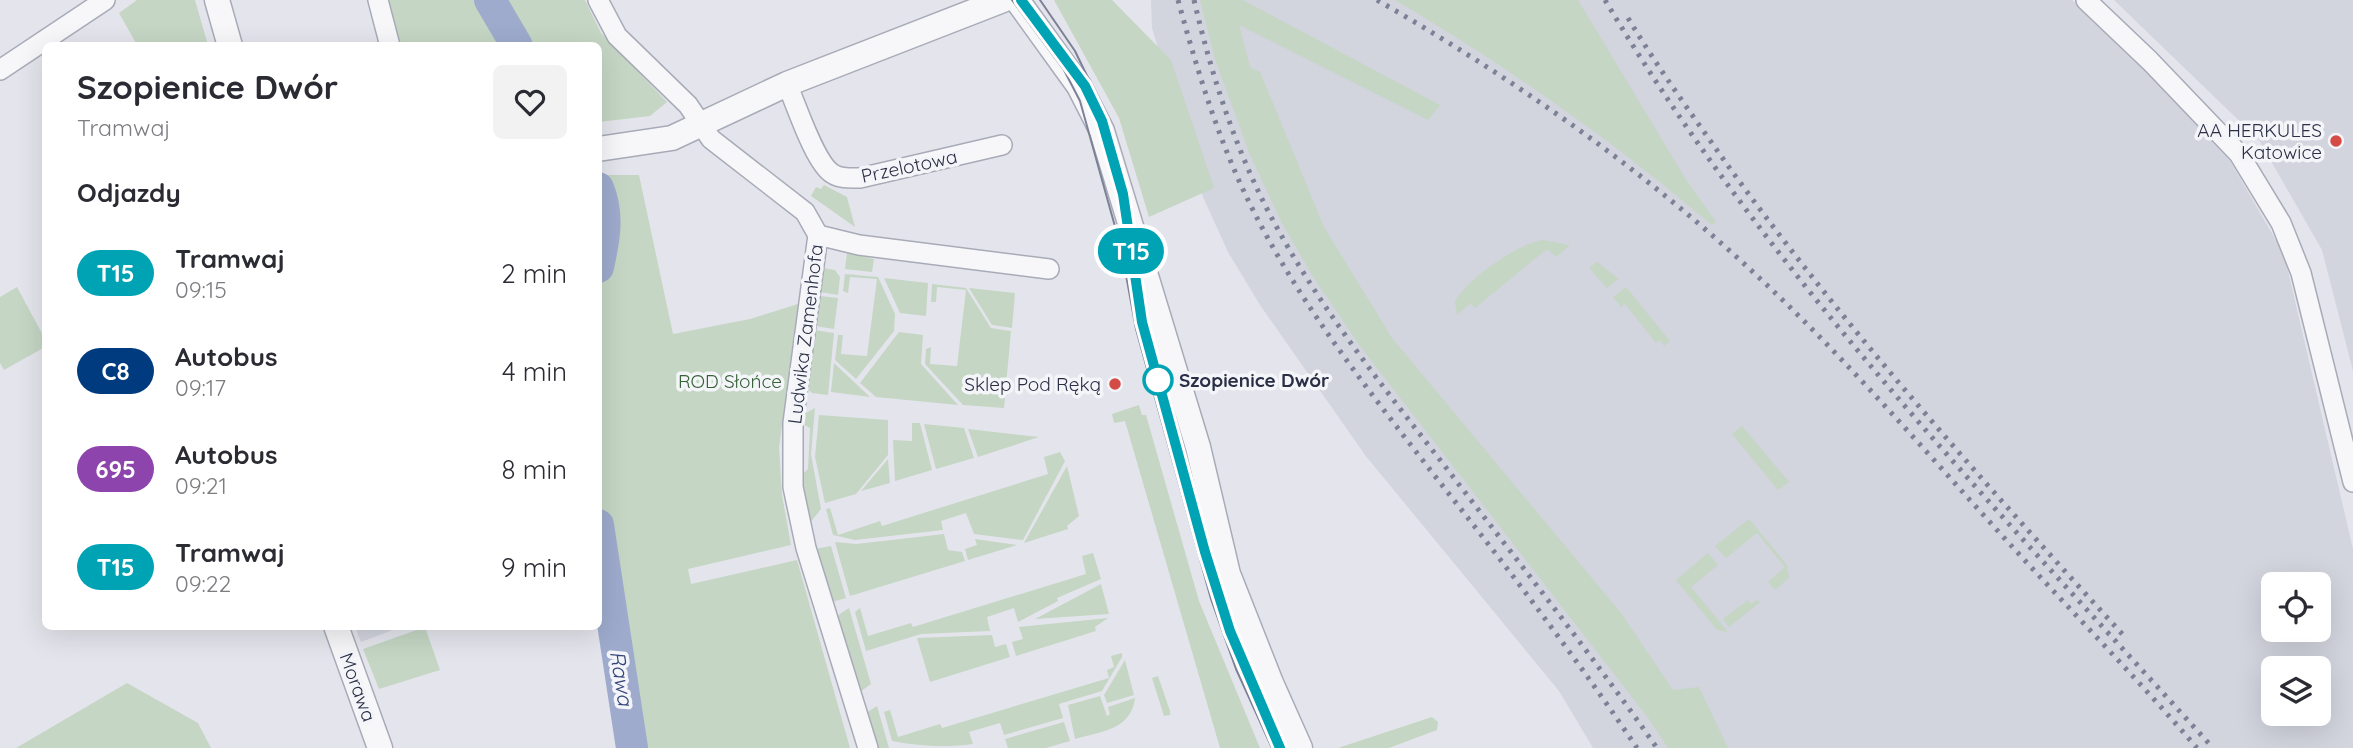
<!DOCTYPE html>
<html lang="pl">
<head>
<meta charset="utf-8">
<style>
  body { margin:0; font-family:Quicksand,sans-serif; background:#f2f2f3; color:#2b2b33; height:100vh; display:flex; flex-direction:column; font-size:26px; white-space:nowrap }
  * { box-sizing:border-box; margin:0 }
  p { font-size:23px; color:#7c7c81 }
  .icon { flex:none; width:38px; height:38px; fill:none; stroke:currentColor; stroke-width:2; stroke-linecap:round; stroke-linejoin:round }
  .map { position:relative; flex:1; overflow:hidden }
  .side { position:absolute; left:42px; top:42px; width:560px; height:588px; display:flex; flex-direction:column; background:#fff; border-radius:10px; box-shadow:0 7px 28px #0002 }
  .side>* { flex:none }
  .badge { padding:0 14px; border-radius:23px; font-size:24px; line-height:46px }
  .tools { position:absolute; left:2261px; top:572px; display:grid; gap:14px }
  .tools a { display:grid; place-items:center; width:70px; height:70px; border-radius:10px; background:#fff; box-shadow:0 7px 28px #0002; font-size:35px }
  .map>.badge { position:absolute; translate:-50% -50%; box-shadow:0 0 0 4px #fff }
  h2 { padding:0 35px; font-size:26px; line-height:63px }
  .round { display:grid; place-items:center; flex:none; width:74px; height:74px; border-radius:10px; background:#f2f2f3 }
  .overview { display:flex; align-items:center; justify-content:space-between; height:119px; padding:0 35px }
  h1 { font-size:33px; font-weight:700; line-height:52px }
  ul { padding:0; list-style:none }
  li { display:flex; align-items:center; gap:21px; height:98px; padding:0 35px }
  li div { flex:1 }
  li b { display:block; font-size:26px }
  li em { font-style:normal }
  li .badge { min-width:77px; font-weight:700; text-align:center }
  .map>svg:first-child { display:block }
  .built { fill:#d2d4de; fill-rule:evenodd }
  .green { fill:#c5d6c4 }
  .lines { fill:none; stroke-linecap:round; stroke-linejoin:round }
  .river { stroke:#9eabcd; stroke-width:32 }
  .minor-casing { stroke:#a8abb7; stroke-width:22 }
  .tertiary-casing { stroke:#a8abb7; stroke-width:27 }
  .minor { stroke:#f7f7fa; stroke-width:19 }
  .tertiary { stroke:#f7f7fa; stroke-width:24 }
  .tram { stroke:#7c8196; stroke-width:2 }
  .rail { stroke:#7c8196; stroke-width:5; stroke-dasharray:3.5 7; stroke-linecap:butt }
  .line-casing { stroke:#fff; stroke-width:16 }
  .line { stroke:#00a3b4; stroke-width:10 }
  .poi-dot { fill:#d44c45; stroke:#f4f5f9; stroke-width:2.5 }
  .stop-dot { fill:#fff; stroke:#00a3b4; stroke-width:3.5 }
  .labels { text-anchor:middle; dominant-baseline:central; stroke-width:7; stroke-linejoin:round; paint-order:stroke }
  .poi-label { font-size:19px; fill:#2a2f45; stroke:#f4f5f9; text-anchor:end }
  .street-label { font-size:19px; fill:#2a2f45; stroke:#f4f5f9 }
  .stop-label { font-size:19px; font-weight:bold; fill:#2a2f45; stroke:#f4f5f9; text-anchor:start }
  .park-label { font-size:19px; fill:#376237; stroke:#f4f5f9 }
  .water-label { font-size:21px; font-style:italic; fill:#32457b; stroke:#f4f5f9 }
</style>
</head>
<body>
<div class="map">
<svg width="2353" height="748" viewBox="0 0 2353 748">
  <rect width="100%" height="100%" fill="#e4e5ec"/>
  <!-- built -->
  <path class="built" d="M1151,0H2072L2135,57L2230,161L2284,254L2353,549V748H1593L1559,691L1365,455L1260,305L1228,252L1203,197L1152,28ZM2273,584H2319V630H2273ZM2273,668H2319V714H2273Z
    M2114,0H2353V371L2322,250L2259,140Z
    M355,627H401L361,642Z"/>
  <!-- green -->
  <path class="green" d="M137,0H195L208,45H137L119,13Z
    M384,0H585L601,33L667,102L650,116L599,122L598,46L399,45Z
    M1054,0H1112L1171,60L1214,188L1149,217L1119,118Z
    M1200,0H1243L1440,105L1428,120L1239,25L1250,67L1260,72L1324,227L1392,338L1621,613L1673,690L1699,687L1728,748H1668L1649,719L1360,346L1312,275L1282,223L1250,155L1215,59Z
    M1395,0H1578L1685,178L1716,222L1712,225C1613,141 1507,66 1395,0Z
    M598,175H639L673,334L750,319L798,304L779,448L782,495L791,545L688,569L691,584L797,560L850,748H620L598,617Z
    M824,185L847,197L855,227L811,196L816,187L821,189Z
    M1542,240L1570,245L1556,257L1547,249L1475,308L1471,303L1457,315L1455,302C1468,278 1516,245 1542,240Z
    M847,253L874,259L872,272L845,269Z
    M1597,262L1619,279L1607,288L1589,268Z
    M823,268L835,270L840,277L838,295L820,292Z
    M845,274L878,277L895,314L894,331L856,379L835,360L838,335H843L841,354L867,356L877,279L850,277L848,293L843,291Z
    M884,278L928,283L926,316L900,313Z
    M932,284L966,288L991,328L1011,331L1004,408L963,405L925,364L926,349L931,347L930,364L957,366L966,290L937,287L936,302H931Z
    M17,287L45,339V347L4,370L0,363V297Z
    M1626,287L1670,341L1664,346L1660,340L1656,343L1625,304L1621,307L1613,297Z
    M969,288L1015,293L1012,328L992,325Z
    M820,296L838,298L834,329L815,326Z
    M814,330L834,333L828,395L812,393L807,388Z
    M899,332L923,335L921,364L958,405L876,397L860,383Z
    M834,363L870,397L831,392Z
    M1139,405L1142,415H1146L1199,601L1260,748H1220L1125,421L1114,423L1112,414Z
    M815,408L811,454L821,509L809,524L801,475L808,469L810,428L803,424L804,414Z
    M819,415L888,420V455L856,494L825,503L815,457Z
    M912,423H920L932,470L895,481L893,440L912,441Z
    M924,424L964,428L974,458L936,469Z
    M1742,426L1789,482L1778,490L1732,434Z
    M968,429L1039,437L978,457Z
    M1060,452L1065,461L1023,540L974,534L966,513L941,521L943,530L855,540L833,535L826,509L830,508L838,535L880,521L882,526L1048,474L1044,457Z
    M888,459L890,483L861,491Z
    M1067,466L1079,516L1067,526L1068,529L1024,543Z
    M1749,519L1787,565L1789,578L1775,590L1768,582L1785,567L1757,533L1726,558L1715,546Z
    M944,534L948,550L962,552L965,561L850,596L835,542L856,544Z
    M975,539L1017,545L968,560L965,549L977,545Z
    M831,546L846,598L832,602L815,549Z
    M1093,553L1101,579L1057,598L1058,601L1018,622L1014,608L987,617L990,631L921,634L866,651L855,612L860,608L868,636L911,623L913,627L1086,574L1082,556Z
    M1708,553L1718,565L1691,587L1728,632L1717,630L1676,580Z
    M1101,584L1109,614L1035,619Z
    M1748,600L1751,604L1757,600L1760,602L1729,627L1723,619Z
    M849,608L871,684L860,692L837,616Z
    M1108,618L1095,627L1096,631L1016,656L1012,642L1023,639L1019,627Z
    M425,627L440,670L379,689L363,649Z
    M992,635L995,647L1006,644L1010,657L930,682L917,638Z
    M1122,653V657L1102,691L1059,704L1063,718L1004,735L1000,723L969,732L973,744C945,748 919,746 892,741L884,712L890,710L898,737L940,724L942,728L1109,678L1107,670L1114,667L1111,656Z
    M1125,660L1134,695L1107,703L1104,695Z
    M1158,676L1170,711V715L1164,716L1152,678Z
    M127,683L198,723L211,748H16Z
    M1100,696L1107,716L1110,714L1108,707L1135,698C1131,730 1102,731 1075,739L1068,705Z
    M877,706L889,748H876L866,713Z
    M1432,717L1438,722L1437,730L1389,748H1338Z
    M1064,722L1070,741L1046,748H1008L1005,739Z"/>
  <g class="lines">
    <!-- river -->
    <path class="river" d="M490,0L517,46
      M598,188C609,215 604,240 598,267
      M598,525L632,748"/>
    <!-- minor casing -->
    <g class="minor-casing">
      <path id="minor" d="M378,0L390,46
        M598,0L617,36L688,105L711,139L805,212L818,235L793,423V487L806,548L868,748
        M2086,0L2150,61L2239,154L2281,223L2301,273L2353,482
        M0,70L105,0
        M787,84C796,104 815,164 833,174C841,179 851,178 860,178L1002,145
        M818,235L859,245L1049,269"/>
    </g>
    <!-- tertiary casing -->
    <g class="tertiary-casing">
      <path id="tertiary" d="M217,0L230,46
        M1017,0L1079,86L1102,131L1198,447L1228,574L1271,683L1300,748
        M598,149L672,138L787,84L1003,0
        M336,626L380,748"/>
    </g>
    <!-- minor -->
    <use href="#minor" class="minor"/>
    <!-- tertiary -->
    <use href="#tertiary" class="tertiary"/>
    <!-- tram -->
    <path class="tram" d="M1012,0L1064,70L1080,101L1121,248L1136,329L1211,599L1236,669L1272,748
      M1040,0L1075,51L1090,82L1120,178L1131,257"/>
    <!-- rail -->
    <path class="rail" d="M1178,0C1198,73 1220,146 1255,214C1304,310 1372,395 1438,480C1507,567 1575,656 1637,748
      M1194,0C1211,73 1233,142 1267,209C1315,302 1380,383 1444,465C1516,559 1589,651 1657,748
      M1377,0C1511,77 1640,167 1753,272C1844,356 1924,450 2007,541C2070,610 2136,677 2197,748
      M1605,0C1771,279 1997,509 2213,748
      M1628,18C1658,68 1693,116 1726,163C1847,331 1985,484 2125,637"/>
  </g>
  <g class="lines">
    <!-- line casing -->
    <g class="line-casing">
      <path id="line" d="M1021,0L1085,86L1102,121L1123,194L1142,322L1205,552L1230,631L1280,748"/>
    </g>
    <!-- line -->
    <use href="#line" class="line"/>
  </g>
  <!-- markers -->
  <g class="poi-dot">
    <circle cx="2336" cy="141" r="7"/>
    <circle cx="1115" cy="384" r="7"/>
  </g>
  <circle class="stop-dot" cx="1158" cy="380" r="14"/>
  <g class="labels">
    <!-- poi labels -->
    <g class="poi-label">
      <text x="2322" y="130">AA HERKULES<tspan x="2322" dy="22">Katowice</tspan></text>
      <text x="1101" y="384">Sklep Pod Ręką</text>
    </g>
    <!-- street labels -->
    <g class="street-label">
      <text transform="translate(909 166) rotate(-12)">Przelotowa</text>
      <text transform="translate(805 334) rotate(-83)">Ludwika Zamenhofa</text>
      <text transform="translate(358 687) rotate(70)">Morawa</text>
    </g>
    <!-- stop labels -->
    <g class="stop-label">
      <text x="1179" y="380">Szopienice Dwór</text>
    </g>
    <!-- park labels -->
    <g class="park-label">
      <text x="730" y="381">ROD Słońce</text>
    </g>
    <!-- water labels -->
    <g class="water-label">
      <text transform="translate(622 678) rotate(81)">Rawa</text>
    </g>
  </g>
</svg>
<div class="tools">
<a><svg class="icon" aria-label="locate" viewBox="0 0 24 24"><circle cx="12" cy="12" r="6"/><path d="M12 2v4M12 18v4M2 12h4M18 12h4"/></svg></a>
<a><svg class="icon" aria-label="layers" viewBox="0 0 24 24"><path d="M12 4l9 5-9 5-9-5zM3 14l9 5 9-5"/></svg></a>
</div>
<b class="badge" style="left:1131px;top:251px;background:#00a3b4;color:#fff">T15</b>
<section class="side">
<div class="overview"><div><h1>Szopienice Dwór</h1><p>Tramwaj</p></div><a class="round"><svg class="icon" aria-label="heart" viewBox="0 0 24 24"><path d="M12 20l-8-8c-3-5 5-10 8-4 3-6 11-1 8 4z"/></svg></a></div>
<h2>Odjazdy</h2>
<ul>
<li><span class="badge" style="background:#00a3b4;color:#fff">T15</span><div><b>Tramwaj</b><p>09:15</p></div><em>2 min</em></li>
<li><span class="badge" style="background:#003b80;color:#fff">C8</span><div><b>Autobus</b><p>09:17</p></div><em>4 min</em></li>
<li><span class="badge" style="background:#8e44ad;color:#fff">695</span><div><b>Autobus</b><p>09:21</p></div><em>8 min</em></li>
<li><span class="badge" style="background:#00a3b4;color:#fff">T15</span><div><b>Tramwaj</b><p>09:22</p></div><em>9 min</em></li>
</ul>
</section>
</div>
</body>
</html>
